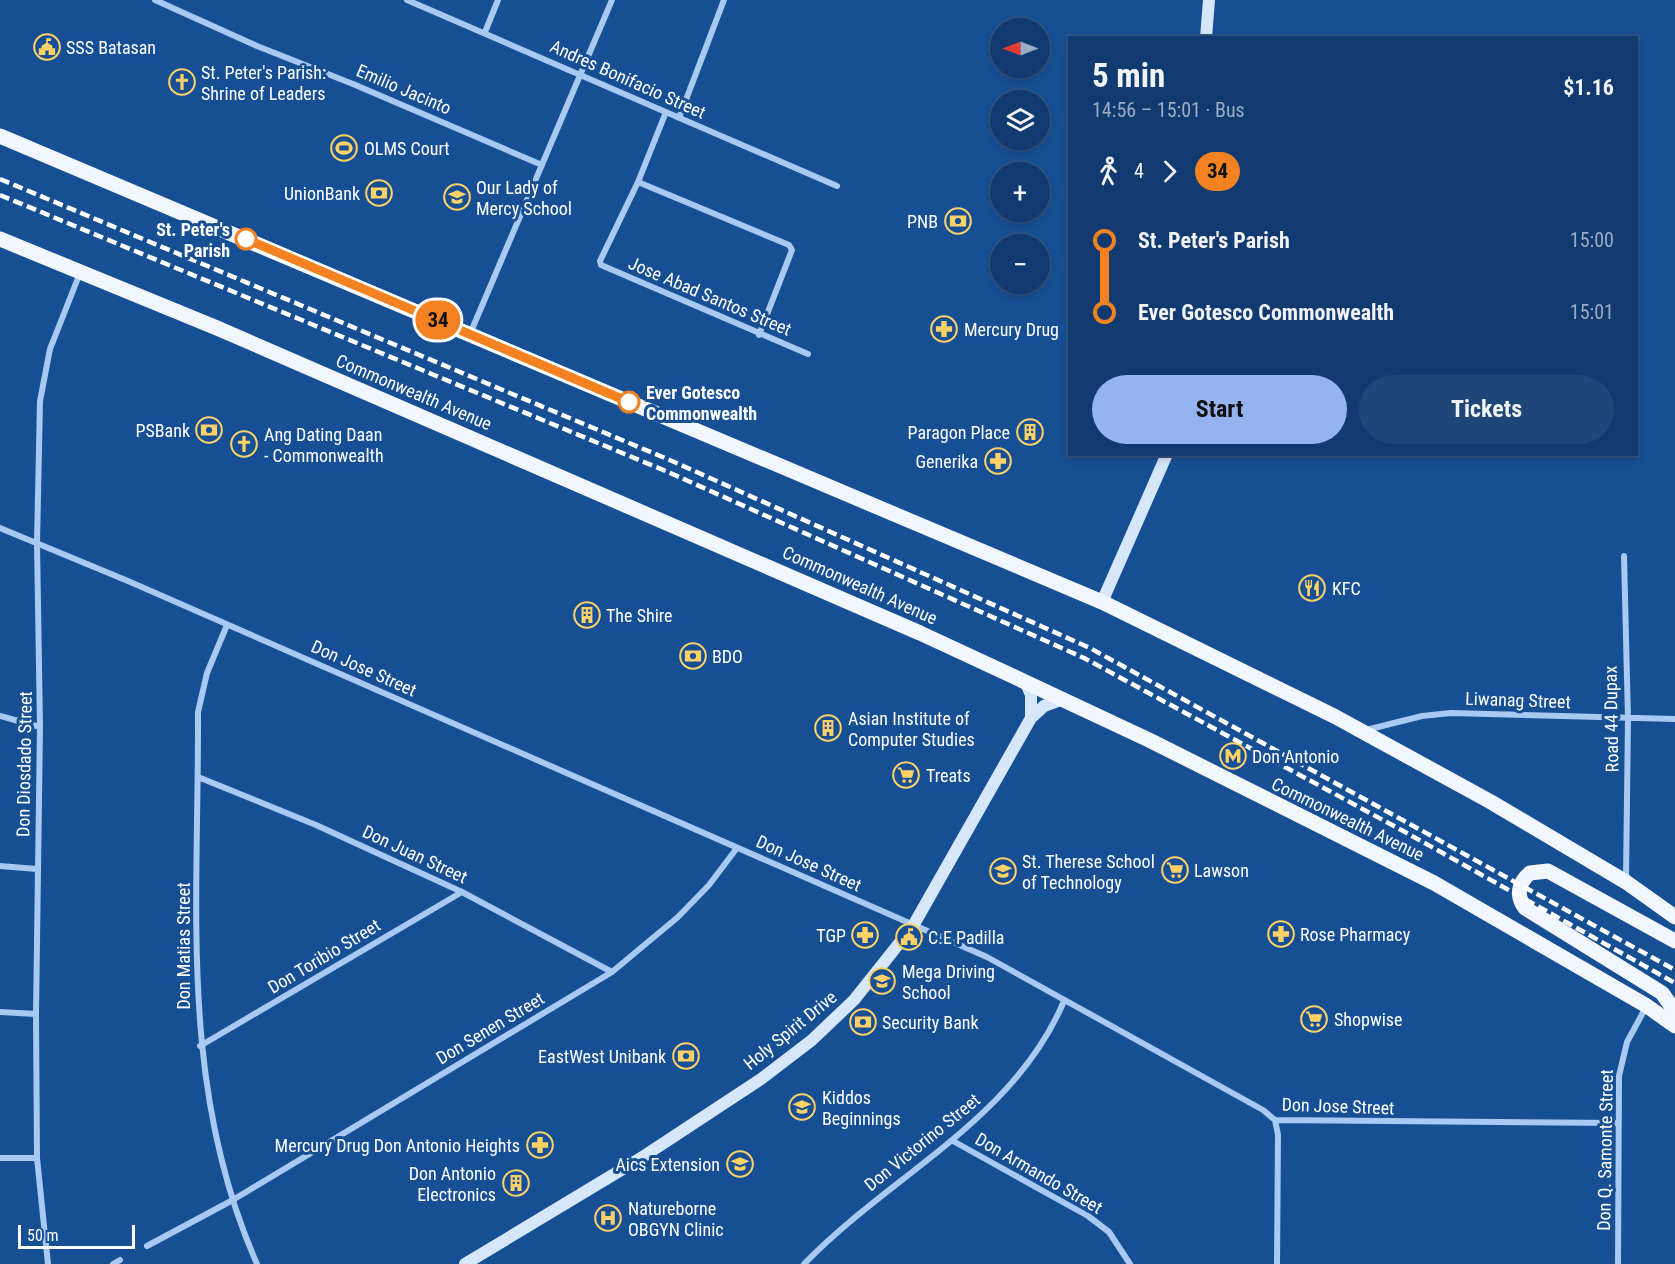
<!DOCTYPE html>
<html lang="en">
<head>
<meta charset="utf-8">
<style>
  body { margin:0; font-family:"Roboto Condensed",sans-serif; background:#1e4678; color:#f1f3f6; height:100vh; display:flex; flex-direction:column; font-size:22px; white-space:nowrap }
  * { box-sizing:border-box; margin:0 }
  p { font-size:20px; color:#9cadc3 }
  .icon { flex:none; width:33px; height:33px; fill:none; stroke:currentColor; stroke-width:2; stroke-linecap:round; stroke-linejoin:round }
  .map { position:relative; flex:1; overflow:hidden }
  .details { position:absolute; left:1068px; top:36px; width:570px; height:420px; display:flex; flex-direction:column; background:#113b70; border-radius:0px; box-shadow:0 3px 9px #0003,0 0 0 2px #305583 }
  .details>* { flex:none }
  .badge { padding:0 12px; border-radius:20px; font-size:21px; line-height:39px }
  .needle { width:39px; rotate:270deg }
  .fabs { position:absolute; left:990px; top:18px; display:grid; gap:12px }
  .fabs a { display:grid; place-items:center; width:60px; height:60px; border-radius:50%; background:#113b70; box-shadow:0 3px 9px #0003,0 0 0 2px #305583; font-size:30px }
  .scale { position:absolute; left:18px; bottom:15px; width:117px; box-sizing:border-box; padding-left:6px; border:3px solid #fff; border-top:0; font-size:16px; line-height:21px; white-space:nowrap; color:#fff; -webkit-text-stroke:4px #174f95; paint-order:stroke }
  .map>.badge { position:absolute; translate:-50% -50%; box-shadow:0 0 0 3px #fff }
  .legs { display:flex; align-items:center; gap:9px; height:66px; padding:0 24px; font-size:20px }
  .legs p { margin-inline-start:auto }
  .overview { display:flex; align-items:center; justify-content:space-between; height:102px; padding:0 24px }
  h1 { font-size:33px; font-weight:700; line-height:45px }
  .cta { display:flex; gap:12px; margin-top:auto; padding:12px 24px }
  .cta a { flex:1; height:69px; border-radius:36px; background:#95b2f1; color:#111; font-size:24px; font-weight:700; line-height:69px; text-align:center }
  .cta a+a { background:#1e4678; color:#f1f3f6 }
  ul { padding:0 24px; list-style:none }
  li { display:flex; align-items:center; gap:21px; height:72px; font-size:22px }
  li i { display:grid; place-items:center; width:9px; height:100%; margin:0 8px; background:currentColor }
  li i::after { content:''; width:15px; height:15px; margin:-8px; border:4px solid; border-radius:50%; background:#113b70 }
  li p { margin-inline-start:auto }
  li:first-child i { background:linear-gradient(#0000 50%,currentColor 0) }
  li:last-child i { background:linear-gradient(currentColor 50%,#0000 0) }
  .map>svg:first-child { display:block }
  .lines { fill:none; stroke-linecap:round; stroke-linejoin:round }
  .street { stroke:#a8c9f1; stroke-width:6 }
  .secondary { stroke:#d6e7fb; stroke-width:12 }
  .primary { stroke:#f2f7ff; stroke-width:15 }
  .rail { stroke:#fff; stroke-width:4.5; stroke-dasharray:10 4.5; stroke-linecap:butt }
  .line-1-casing { stroke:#fff; stroke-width:14 }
  .line-1 { stroke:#f58220; stroke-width:9 }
  .stop-1-dot { fill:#fff; stroke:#f58220; stroke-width:3 }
  .labels { text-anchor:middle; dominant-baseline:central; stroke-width:6; stroke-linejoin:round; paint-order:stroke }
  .poi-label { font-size:18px; fill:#fff; stroke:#174f95; text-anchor:start }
  .street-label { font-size:18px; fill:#fff; stroke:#174f95 }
  .stop-label { font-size:18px; font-weight:bold; fill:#fff; stroke:#174f95; text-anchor:end }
</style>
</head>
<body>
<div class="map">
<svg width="1675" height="1264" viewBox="0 0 1675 1264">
  <rect width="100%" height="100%" fill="#174f95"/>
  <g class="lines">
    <!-- street -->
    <path class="street" d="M155,0L257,46L353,84L542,165
      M407,0L837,186
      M485,32L498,0
      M666,112L638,182L600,261L601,265L808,354
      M679,118L724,0
      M638,182L789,245L792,250L759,335
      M470,334L612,0
      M0,528L128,581L987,957L1263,1110L1275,1120L1618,1123
      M1624,556L1628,719L1626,879
      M227,625L207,673L198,712C199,902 178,1086 257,1264
      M0,716L40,727
      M1366,730L1422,716L1451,713L1675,719
      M198,777L316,825L462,892L612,972
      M0,866L37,869
      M0,1012L36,1014
      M200,1046L462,892
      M1275,1120L1278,1135L1277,1264
      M953,1141L1088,1216L1109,1232L1130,1264
      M0,1158H37
      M147,1246L231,1201L612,972L678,917L709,885L737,848
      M48,1264L37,1158L36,1014L40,727L37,544L40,401L50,349L80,273
      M113,1264L120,1260
      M804,1264C890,1175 1014,1120 1064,1001
      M1618,1264L1619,1076L1627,1042L1646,1007"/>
    <!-- secondary -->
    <path class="secondary" d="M1206,38L1209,0
      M1102,602L1167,454
      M1025,681L1031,695V718
      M465,1264L641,1158L761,1079L812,1040L854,1000L913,926L1031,718L1044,706L1063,699"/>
    <!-- primary -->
    <path class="primary" d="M0,136L1102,602L1334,716L1491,802L1626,882L1675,917
      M0,239L217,328L920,633L1019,679L1149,740L1434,883L1647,1006L1675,1026
      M1675,941L1548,871L1530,873C1518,883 1516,896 1525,908L1662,993L1675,1011"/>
    <!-- rail -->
    <path class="rail" d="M0,179L672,461L1090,648L1675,970
      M0,195L668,472L1084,658L1405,832L1675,983"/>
  </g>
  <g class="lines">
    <!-- line-1 casing -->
    <g class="line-1-casing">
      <path id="line-1" d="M246,239L629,402"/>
    </g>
    <!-- line-1 -->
    <use href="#line-1" class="line-1"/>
  </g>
  <!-- icons -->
  <defs>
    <g id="civic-ring" transform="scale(1.35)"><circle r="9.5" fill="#174f95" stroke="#ffd268" stroke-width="1.5"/><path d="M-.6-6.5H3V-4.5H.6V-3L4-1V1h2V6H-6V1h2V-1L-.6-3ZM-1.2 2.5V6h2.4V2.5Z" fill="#ffd268"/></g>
    <g id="church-ring" transform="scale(1.35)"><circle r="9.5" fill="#174f95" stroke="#ffd268" stroke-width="1.5"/><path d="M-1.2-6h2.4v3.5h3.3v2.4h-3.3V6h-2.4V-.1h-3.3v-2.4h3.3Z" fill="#ffd268"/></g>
    <g id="stadium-ring" transform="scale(1.35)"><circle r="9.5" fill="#174f95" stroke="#ffd268" stroke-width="1.5"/><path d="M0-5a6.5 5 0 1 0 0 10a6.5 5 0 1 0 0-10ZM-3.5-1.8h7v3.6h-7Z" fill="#ffd268"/></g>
    <g id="bank-ring" transform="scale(1.35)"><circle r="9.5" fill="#174f95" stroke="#ffd268" stroke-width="1.5"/><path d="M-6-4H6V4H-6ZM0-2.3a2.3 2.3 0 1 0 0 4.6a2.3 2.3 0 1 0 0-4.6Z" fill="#ffd268"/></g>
    <g id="school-ring" transform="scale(1.35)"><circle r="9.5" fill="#174f95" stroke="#ffd268" stroke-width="1.5"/><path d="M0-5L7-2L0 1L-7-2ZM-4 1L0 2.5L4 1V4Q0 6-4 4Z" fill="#ffd268"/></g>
    <g id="pharmacy-ring" transform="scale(1.35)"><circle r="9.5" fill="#174f95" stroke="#ffd268" stroke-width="1.5"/><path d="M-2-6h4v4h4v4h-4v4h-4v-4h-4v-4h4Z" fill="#ffd268"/></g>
    <g id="building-ring" transform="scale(1.35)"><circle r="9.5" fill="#174f95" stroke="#ffd268" stroke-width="1.5"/><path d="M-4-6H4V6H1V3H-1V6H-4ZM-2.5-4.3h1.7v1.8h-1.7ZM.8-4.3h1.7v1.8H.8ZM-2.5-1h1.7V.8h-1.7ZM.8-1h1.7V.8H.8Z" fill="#ffd268"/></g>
    <g id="restaurant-ring" transform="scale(1.35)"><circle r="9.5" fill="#174f95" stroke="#ffd268" stroke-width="1.5"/><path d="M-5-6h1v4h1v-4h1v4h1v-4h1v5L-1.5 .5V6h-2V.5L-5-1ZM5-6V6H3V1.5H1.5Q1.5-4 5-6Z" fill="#ffd268"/></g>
    <g id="metro-ring" transform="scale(1.35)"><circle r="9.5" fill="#174f95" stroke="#ffd268" stroke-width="1.5"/><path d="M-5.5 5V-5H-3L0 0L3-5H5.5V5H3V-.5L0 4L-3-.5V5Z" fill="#ffd268"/></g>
    <g id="supermarket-ring" transform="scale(1.35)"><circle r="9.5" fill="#174f95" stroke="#ffd268" stroke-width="1.5"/><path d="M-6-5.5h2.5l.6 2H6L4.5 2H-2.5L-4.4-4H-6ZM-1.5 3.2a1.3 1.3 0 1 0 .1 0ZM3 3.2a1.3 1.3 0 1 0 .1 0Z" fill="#ffd268"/></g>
    <g id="hospital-ring" transform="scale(1.35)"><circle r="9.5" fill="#174f95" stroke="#ffd268" stroke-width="1.5"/><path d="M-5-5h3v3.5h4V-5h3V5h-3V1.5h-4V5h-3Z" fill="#ffd268"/></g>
  </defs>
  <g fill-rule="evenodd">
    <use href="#civic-ring" x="47" y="47"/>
    <use href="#church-ring" x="182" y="82"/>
    <use href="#stadium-ring" x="344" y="148"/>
    <use href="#bank-ring" x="379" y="193"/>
    <use href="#school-ring" x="457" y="197"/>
    <use href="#bank-ring" x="958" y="221"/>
    <use href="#pharmacy-ring" x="944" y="329"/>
    <use href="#bank-ring" x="209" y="430"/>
    <use href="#building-ring" x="1030" y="432"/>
    <use href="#church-ring" x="244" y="444"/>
    <use href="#pharmacy-ring" x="998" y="461"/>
    <use href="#restaurant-ring" x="1312" y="588"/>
    <use href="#building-ring" x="587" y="615"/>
    <use href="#bank-ring" x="693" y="656"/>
    <use href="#building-ring" x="828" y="728"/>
    <use href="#metro-ring" x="1233" y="756"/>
    <use href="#supermarket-ring" x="906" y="775"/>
    <use href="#supermarket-ring" x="1175" y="870"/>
    <use href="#school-ring" x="1003" y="871"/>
    <use href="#pharmacy-ring" x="1281" y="934"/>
    <use href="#pharmacy-ring" x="865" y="935"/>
    <use href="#civic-ring" x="909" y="937"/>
    <use href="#school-ring" x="882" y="981"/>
    <use href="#supermarket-ring" x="1314" y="1019"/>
    <use href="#bank-ring" x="863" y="1022"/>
    <use href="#bank-ring" x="686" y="1056"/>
    <use href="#school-ring" x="802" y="1107"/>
    <use href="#pharmacy-ring" x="540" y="1145"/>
    <use href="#school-ring" x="740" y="1164"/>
    <use href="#building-ring" x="516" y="1183"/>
    <use href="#hospital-ring" x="608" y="1218"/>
  </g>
  <!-- markers -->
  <g class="stop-1-dot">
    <circle cx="246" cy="239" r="10"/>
    <circle cx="629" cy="402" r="10"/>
  </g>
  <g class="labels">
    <!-- poi labels -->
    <g class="poi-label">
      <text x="66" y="47">SSS Batasan</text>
      <text x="201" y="72">St. Peter's Parish:<tspan x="201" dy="21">Shrine of Leaders</tspan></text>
      <text x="364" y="148">OLMS Court</text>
      <text x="476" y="187">Our Lady of<tspan x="476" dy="21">Mercy School</tspan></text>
      <text x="360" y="193" text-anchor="end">UnionBank</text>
      <text x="938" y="221" text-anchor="end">PNB</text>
      <text x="964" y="329">Mercury Drug</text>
      <text x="190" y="430" text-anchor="end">PSBank</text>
      <text x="1010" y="432" text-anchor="end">Paragon Place</text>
      <text x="264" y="434">Ang Dating Daan<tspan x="264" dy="21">- Commonwealth</tspan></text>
      <text x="978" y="461" text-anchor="end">Generika</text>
      <text x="1332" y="588">KFC</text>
      <text x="606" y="615">The Shire</text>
      <text x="712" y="656">BDO</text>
      <text x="848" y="718">Asian Institute of<tspan x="848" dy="21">Computer Studies</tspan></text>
      <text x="1252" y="756">Don Antonio</text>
      <text x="926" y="775">Treats</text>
      <text x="1022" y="861">St. Therese School<tspan x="1022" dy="21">of Technology</tspan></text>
      <text x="1194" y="870">Lawson</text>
      <text x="1300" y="934">Rose Pharmacy</text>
      <text x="846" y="935" text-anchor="end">TGP</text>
      <text x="928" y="937">C.E Padilla</text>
      <text x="902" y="971">Mega Driving<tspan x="902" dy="21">School</tspan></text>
      <text x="1334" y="1019">Shopwise</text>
      <text x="882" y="1022">Security Bank</text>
      <text x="666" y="1056" text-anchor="end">EastWest Unibank</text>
      <text x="822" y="1097">Kiddos<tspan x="822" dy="21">Beginnings</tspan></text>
      <text x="520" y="1145" text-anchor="end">Mercury Drug Don Antonio Heights</text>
      <text x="720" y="1164" text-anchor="end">Aics Extension</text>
      <text x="496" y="1173" text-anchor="end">Don Antonio<tspan x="496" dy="21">Electronics</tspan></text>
      <text x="628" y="1208">Natureborne<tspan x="628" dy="21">OBGYN Clinic</tspan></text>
    </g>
    <!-- street labels -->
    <g class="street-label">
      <text transform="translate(628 79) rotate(24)">Andres Bonifacio Street</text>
      <text transform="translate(404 89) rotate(23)">Emilio Jacinto</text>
      <text transform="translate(710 296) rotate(23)">Jose Abad Santos Street</text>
      <text transform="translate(414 392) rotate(23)">Commonwealth Avenue</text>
      <text transform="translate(860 585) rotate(24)">Commonwealth Avenue</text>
      <text transform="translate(364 668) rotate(24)">Don Jose Street</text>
      <text transform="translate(1518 700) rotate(2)">Liwanag Street</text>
      <text transform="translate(1611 719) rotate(-91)">Road 44 Dupax</text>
      <text transform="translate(24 764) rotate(-89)">Don Diosdado Street</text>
      <text transform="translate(1348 819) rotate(26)">Commonwealth Avenue</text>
      <text transform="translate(415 854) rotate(25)">Don Juan Street</text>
      <text transform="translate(809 863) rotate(24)">Don Jose Street</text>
      <text transform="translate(183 946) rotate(-90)">Don Matias Street</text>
      <text transform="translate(324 956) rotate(-31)">Don Toribio Street</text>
      <text transform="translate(490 1028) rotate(-31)">Don Senen Street</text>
      <text transform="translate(790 1030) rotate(-39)">Holy Spirit Drive</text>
      <text transform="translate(1338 1106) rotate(2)">Don Jose Street</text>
      <text transform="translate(922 1142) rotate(-39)">Don Victorino Street</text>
      <text transform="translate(1605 1150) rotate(-89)">Don Q. Samonte Street</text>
      <text transform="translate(1039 1173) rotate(30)">Don Armando Street</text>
    </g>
    <!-- stop labels -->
    <g class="stop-label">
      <text x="230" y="229">St. Peter's<tspan x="230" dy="21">Parish</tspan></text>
      <text x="646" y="392" text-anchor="start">Ever Gotesco<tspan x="646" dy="21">Commonwealth</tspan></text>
    </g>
  </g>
</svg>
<div class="fabs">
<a><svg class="needle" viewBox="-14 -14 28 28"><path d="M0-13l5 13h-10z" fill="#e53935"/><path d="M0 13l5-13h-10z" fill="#9cadc3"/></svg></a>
<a><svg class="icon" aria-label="layers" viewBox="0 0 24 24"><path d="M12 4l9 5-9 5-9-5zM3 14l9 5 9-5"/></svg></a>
<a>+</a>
<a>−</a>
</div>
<div class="scale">50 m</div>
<b class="badge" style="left:438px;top:320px;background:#f58220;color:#111">34</b>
<section class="details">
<div class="overview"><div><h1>5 min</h1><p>14:56 – 15:01 · Bus</p></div><b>$1.16</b></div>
<div class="legs"><svg class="icon" aria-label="walk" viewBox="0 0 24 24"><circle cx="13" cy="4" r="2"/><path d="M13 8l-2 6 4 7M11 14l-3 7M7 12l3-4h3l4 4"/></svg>4<svg class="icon" aria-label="forward" viewBox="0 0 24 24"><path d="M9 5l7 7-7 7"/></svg><b class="badge" style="background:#f58220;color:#111">34</b></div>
<ul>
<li><i style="color:#f58220"></i><b>St. Peter's Parish</b><p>15:00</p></li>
<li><i style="color:#f58220"></i><b>Ever Gotesco Commonwealth</b><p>15:01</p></li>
</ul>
<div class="cta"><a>Start</a><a>Tickets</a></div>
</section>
</div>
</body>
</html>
